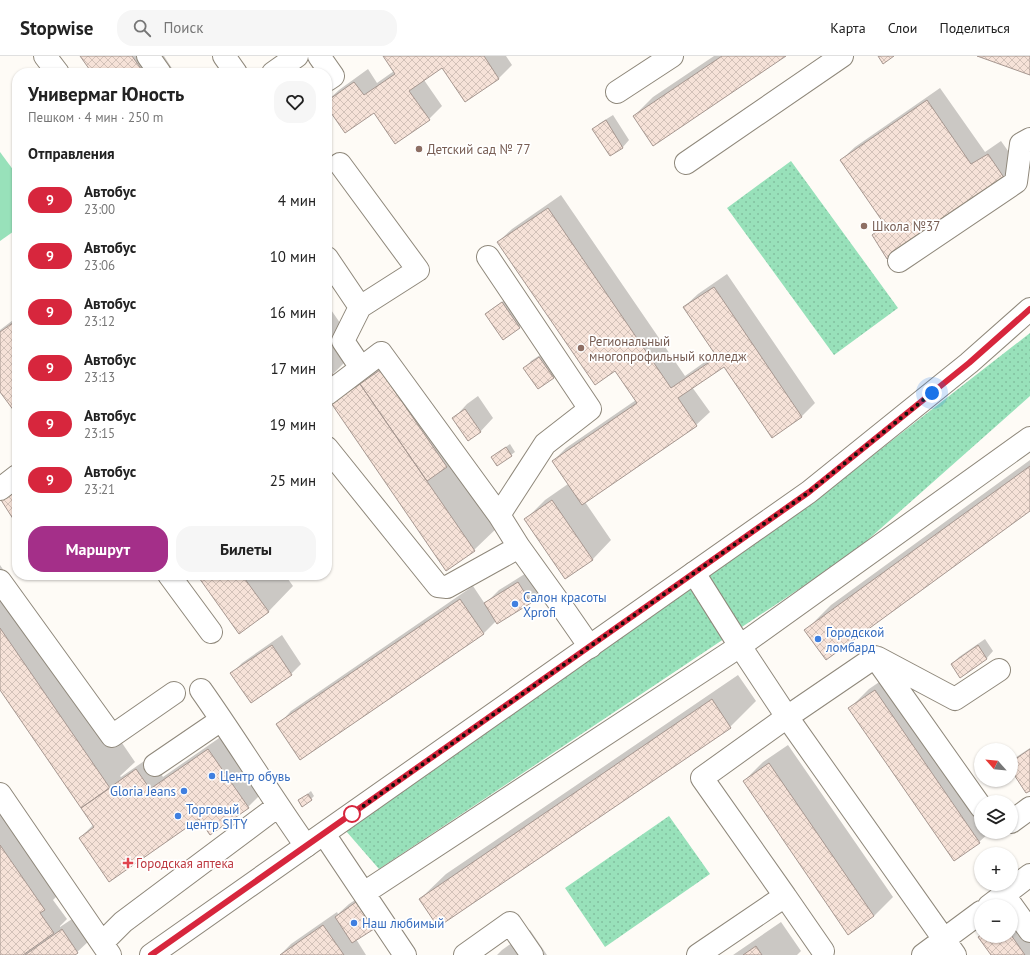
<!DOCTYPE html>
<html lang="ru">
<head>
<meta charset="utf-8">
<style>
  body { margin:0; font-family:"PT Sans",sans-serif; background:#f6f6f6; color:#222; height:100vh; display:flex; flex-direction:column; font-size:15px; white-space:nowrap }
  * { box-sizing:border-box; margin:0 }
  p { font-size:13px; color:#767676 }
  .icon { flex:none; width:22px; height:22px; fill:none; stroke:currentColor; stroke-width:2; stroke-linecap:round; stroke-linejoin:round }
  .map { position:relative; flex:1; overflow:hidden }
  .side { position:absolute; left:12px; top:12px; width:320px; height:512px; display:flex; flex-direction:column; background:#fff; border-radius:16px; box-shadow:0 1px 3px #0004 }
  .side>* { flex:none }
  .badge { padding:0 8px; border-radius:13px; font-size:14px; line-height:26px }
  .needle { width:26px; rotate:297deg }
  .fabs { position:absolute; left:974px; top:687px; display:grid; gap:8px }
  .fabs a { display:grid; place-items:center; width:44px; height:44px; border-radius:50%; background:#fff; box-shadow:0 1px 3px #0004; font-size:20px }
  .you { position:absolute; width:20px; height:20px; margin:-10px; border:3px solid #fff; border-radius:50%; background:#1a73e8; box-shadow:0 0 0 6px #1a73e833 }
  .map>.badge { position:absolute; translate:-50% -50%; box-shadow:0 0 0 2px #fff }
  h2 { padding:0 16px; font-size:15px; line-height:36px }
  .round { display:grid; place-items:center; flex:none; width:42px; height:42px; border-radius:16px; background:#f6f6f6 }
  .summary { display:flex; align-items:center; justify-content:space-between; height:68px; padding:0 16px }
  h1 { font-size:19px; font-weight:700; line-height:30px }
  .action { display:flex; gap:8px; margin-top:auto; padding:8px 16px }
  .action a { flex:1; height:46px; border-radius:16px; background:#a42f89; color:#fff; font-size:16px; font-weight:700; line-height:46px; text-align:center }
  .action a+a { background:#f6f6f6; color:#222 }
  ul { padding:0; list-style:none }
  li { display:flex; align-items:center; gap:12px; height:56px; padding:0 16px }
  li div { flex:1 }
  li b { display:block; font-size:15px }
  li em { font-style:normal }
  li .badge { min-width:44px; font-weight:700; text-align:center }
  header { display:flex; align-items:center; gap:24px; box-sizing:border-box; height:56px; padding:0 20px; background:#fff; border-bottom:1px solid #e0e0e0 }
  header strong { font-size:19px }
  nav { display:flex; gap:22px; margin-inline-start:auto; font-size:14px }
  .search { width:280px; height:36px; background:#f6f6f6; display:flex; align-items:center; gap:10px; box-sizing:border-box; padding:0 14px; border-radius:16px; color:#767676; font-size:15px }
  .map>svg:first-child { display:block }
  .grass { fill:#98e1ba }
  .park { fill:url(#park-dots) }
  .shadow { fill:#0003 }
  .building { fill:url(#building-cross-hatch); stroke:#a69790 }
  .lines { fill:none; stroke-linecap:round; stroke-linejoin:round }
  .minor-casing { stroke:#8f887b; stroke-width:24 }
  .major-casing { stroke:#8f887b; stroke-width:24 }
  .minor { stroke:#fff; stroke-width:22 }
  .major { stroke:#fff; stroke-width:22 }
  .line-casing { stroke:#fff; stroke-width:9 }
  .line { stroke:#d7263d; stroke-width:6 }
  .walk { stroke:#13110c; stroke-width:4; stroke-dasharray:0 7.2 }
  .education-dot { fill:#8d6e63; stroke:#fff; stroke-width:1.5 }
  .shop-dot { fill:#3f7fe0; stroke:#fff; stroke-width:1.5 }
  .stop-dot { fill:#fff; stroke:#d7263d; stroke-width:2 }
  .health-dot { fill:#e0444e; stroke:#fff; stroke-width:1.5 }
  .labels { text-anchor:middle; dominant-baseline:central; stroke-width:3.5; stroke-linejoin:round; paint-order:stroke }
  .education-label { font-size:13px; fill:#785e54; stroke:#fff; text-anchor:start }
  .shop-label { font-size:13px; fill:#366cbe; stroke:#fff; text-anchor:start }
  .health-label { font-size:13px; fill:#be3a42; stroke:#fff; text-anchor:start }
</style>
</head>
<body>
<header>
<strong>Stopwise</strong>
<div class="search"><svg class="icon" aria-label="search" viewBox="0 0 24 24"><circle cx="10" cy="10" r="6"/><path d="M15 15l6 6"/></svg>Поиск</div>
<nav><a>Карта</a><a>Слои</a><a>Поделиться</a></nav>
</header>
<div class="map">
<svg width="1030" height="899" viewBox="0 0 1030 899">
  <defs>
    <pattern id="park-dots" width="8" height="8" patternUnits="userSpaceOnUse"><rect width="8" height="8" fill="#98e1ba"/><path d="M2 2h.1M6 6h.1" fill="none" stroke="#82c09f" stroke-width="1.8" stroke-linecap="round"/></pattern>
    <pattern id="building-cross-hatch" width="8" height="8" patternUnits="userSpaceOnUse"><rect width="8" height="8" fill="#f6e2d8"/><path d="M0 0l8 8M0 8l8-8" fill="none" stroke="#d2c1b8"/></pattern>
  </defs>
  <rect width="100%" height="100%" fill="#fefbf6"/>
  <!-- grass -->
  <path class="grass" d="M0,96L17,119V173L0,185Z"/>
  <!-- park -->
  <path class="park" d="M791,105L898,252L834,299L727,152Z
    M1030,277V340L853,497L379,813L346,775L813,446Z
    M669,760L710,818L605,891L565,832Z"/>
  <!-- shadow -->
  <path class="shadow" d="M82,0H164L175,17H93Z
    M384,0H506L512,9L499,22L466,45L442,11L424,24L442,50L429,63L327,49V45L339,34L368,13L377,27L394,15Z
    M714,0H784L634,60L653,41Z
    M940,32L985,96L1001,85L1018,109L1004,123L873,179L885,167L841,104L855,91Z
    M613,59L629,84L623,91L611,99L594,73L600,67Z
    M561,139L685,320L716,298L684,251L698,238L727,218L815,347L802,360L773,380L724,309L692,331L710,356L696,369L585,446L611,484L593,503L566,521L526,463L545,444L568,428L553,405L566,392L636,344L615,314L498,186L512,173Z
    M509,241L525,265L519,271L486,258L493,252Z
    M327,248L358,293L332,319L327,322Z
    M17,261V357L0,334V274Z
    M546,295L560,315L553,322L525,312L531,305Z
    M386,303L500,469L474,494L332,347Z
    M478,340L493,362L480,376L454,362L467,348Z
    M510,388L515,396L498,408L496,398Z
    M1030,404V454L806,574L831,549Z
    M0,509L135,706L120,720L121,721L150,701L163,721L222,680L261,738L248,751L200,762L80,782L93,769L0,632Z
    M531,514L543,533L530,546L496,565L483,578L278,669L291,655L473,530L485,548L499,534Z
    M199,519H285L293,530L268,556Z
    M282,579L301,608L291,618L251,645L232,617L242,607Z
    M985,583L993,595L987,602L961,620L952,608L959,601Z
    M894,616L981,746V776H990L979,786L850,652L869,633Z
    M738,619L756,645L730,671L439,870L420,843L446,818Z
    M788,689L893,841L874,860L744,725L763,706Z
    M1030,692V733L1011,713V706L1015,702Z
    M311,735L314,740L311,743L299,745Z
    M0,757L57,840L53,844L67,863L60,870V871L75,861L91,883L74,899H0Z
    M370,834L386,858L373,872L356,883L366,899H280L291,888L337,856L338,858L349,848Z
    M1011,856L1030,882V899H992L980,881L981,879L1011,880Z
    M781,866L801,895L797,899H733Z
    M530,874L547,899H497L502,894Z"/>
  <!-- building -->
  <path class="building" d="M80,0H132L144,17H92Z
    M383,0H484L499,23L465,46L442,12L409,35L430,64L395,88L374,57L345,77L327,51V45L354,26L364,39L395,18Z
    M722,0H786L653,90L633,60Z
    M878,0H894L883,8Z
    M977,0H1030V19Z
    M927,44L971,108L988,98L1005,123L887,203L872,179L885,169L840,104Z
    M606,64L623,92L610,100L592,73Z
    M548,152L671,332L717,301L683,251L714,231L802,361L772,382L724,311L678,342L697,370L582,449L552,405L637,347L615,315L595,329L497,186Z
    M502,246L520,272L503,284L485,258Z
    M17,264V359L0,336V276Z
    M539,301L554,322L538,333L523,312Z
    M327,311L333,319L327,324Z
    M380,314L447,411L427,425L360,328Z
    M360,328L475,495L446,515L331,347Z
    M465,353L481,376L468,385L452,362Z
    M506,391L512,400L497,410L491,401Z
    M1030,410V455L826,604L804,574Z
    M16,434L17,435V469L1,444Z
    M552,444L593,504L565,523L524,463Z
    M197,519H242L269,556L239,578Z
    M518,526L531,547L497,568L484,547Z
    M460,543L484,578L300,704L276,668Z
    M0,572L110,732L81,752L0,634Z
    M272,589L292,619L251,647L230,617Z
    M978,589L987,603L960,622L951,608Z
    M875,634L980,787L954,805L848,652Z
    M712,643L731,672L438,871L419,843Z
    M208,693L249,752L210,779L199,763L109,826L79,782L94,771L81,752L136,713L150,733Z
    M1030,693V735L1026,737L1011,714V706Z
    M769,707L874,860L848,879L743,725Z
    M308,738L312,744L302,751L298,744Z
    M0,789L45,854L40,857L54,877L23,899H0Z
    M356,846L374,873L352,887L335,861Z
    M323,869L344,899H280Z
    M62,873L78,897L75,899H25Z
    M981,879V880H1011V879L1025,899H991L978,881Z
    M756,890L762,899H743Z"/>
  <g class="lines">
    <!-- minor casing -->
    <g class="minor-casing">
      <path id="minor" d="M45,0L58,17
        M148,0L160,17
        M224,0L236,17
        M319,0L333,20L327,24
        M273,17L297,0
        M617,36L672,0
        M686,107L842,0
        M340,108L418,214L360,251
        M488,201L590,353L545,388L499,459
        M327,202L360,251L343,285L361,312
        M899,205L1016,126L1021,88L1030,83
        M327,338L381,297L499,459L519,491L565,555L590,591
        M327,392L438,530L447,531L519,491
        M0,433L17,420
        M694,517L740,590L787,661L955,899
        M169,519L211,576
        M0,525L112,680L174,637
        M878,602L955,643L999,614
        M201,634C237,685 270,739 306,790
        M155,709L221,664
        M0,738L110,899
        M1011,766L1030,752
        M324,778L405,899
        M364,837L740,590L1030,382
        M1004,839L1030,875
        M785,840L823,895
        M989,850L1030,819
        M102,887L123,866L278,750
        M465,899L510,867L532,899
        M698,899L785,840L702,722L787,661L875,601L981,751
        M923,899L981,856"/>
    </g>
    <!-- major casing -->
    <g class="major-casing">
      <path id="major" d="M151,899L809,436L969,307L1030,253"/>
    </g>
    <!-- minor -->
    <use href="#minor" class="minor"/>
    <!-- major -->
    <use href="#major" class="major"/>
  </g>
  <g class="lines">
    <!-- line casing -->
    <g class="line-casing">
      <path id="line" d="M151,899L809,436L969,307L1030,253"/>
    </g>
    <!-- line -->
    <use href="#line" class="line"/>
    <!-- walk -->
    <path class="walk" d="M352,758L349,760L809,436L932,337"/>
  </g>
  <!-- markers -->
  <g class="education-dot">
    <circle cx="419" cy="93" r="4"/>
    <circle cx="864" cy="170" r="4"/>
    <circle cx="581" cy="292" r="4"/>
  </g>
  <g class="shop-dot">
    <circle cx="515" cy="548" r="4"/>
    <circle cx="818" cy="583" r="4"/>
    <circle cx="212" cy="720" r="4"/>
    <circle cx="184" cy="735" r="4"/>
    <circle cx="178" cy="760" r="4"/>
    <circle cx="354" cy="867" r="4"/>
  </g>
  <circle class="stop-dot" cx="352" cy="758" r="8"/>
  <path class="health-dot" d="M126 801h4v4h4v4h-4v4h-4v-4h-4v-4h4z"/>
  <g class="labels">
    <!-- education labels -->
    <g class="education-label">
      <text x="427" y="93">Детский сад № 77</text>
      <text x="872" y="170">Школа №37</text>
      <text x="589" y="285">Региональный<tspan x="589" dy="15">многопрофильный колледж</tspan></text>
    </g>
    <!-- shop labels -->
    <g class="shop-label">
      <text x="523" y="541">Салон красоты<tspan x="523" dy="15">Xprofi</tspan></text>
      <text x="826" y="576">Городской<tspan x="826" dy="15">ломбард</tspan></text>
      <text x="220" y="720">Центр обувь</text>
      <text x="176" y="735" text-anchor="end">Gloria Jeans</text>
      <text x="186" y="753">Торговый<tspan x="186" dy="15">центр SITY</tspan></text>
      <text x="362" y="867">Наш любимый</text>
    </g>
    <!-- health labels -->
    <g class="health-label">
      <text x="136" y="807">Городская аптека</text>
    </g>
  </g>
</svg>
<div class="fabs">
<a><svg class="needle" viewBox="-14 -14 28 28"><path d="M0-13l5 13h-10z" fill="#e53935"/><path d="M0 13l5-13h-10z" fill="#767676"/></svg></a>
<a><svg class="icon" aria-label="layers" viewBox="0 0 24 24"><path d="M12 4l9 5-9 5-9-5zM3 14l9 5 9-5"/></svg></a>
<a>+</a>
<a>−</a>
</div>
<div class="you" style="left:932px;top:337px"></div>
<section class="side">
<div class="summary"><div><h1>Универмаг Юность</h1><p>Пешком · 4 мин · 250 m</p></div><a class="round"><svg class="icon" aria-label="heart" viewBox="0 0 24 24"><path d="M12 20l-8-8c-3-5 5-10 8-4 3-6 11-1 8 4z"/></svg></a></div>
<h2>Отправления</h2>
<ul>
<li><span class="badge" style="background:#d7263d;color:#fff">9</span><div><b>Автобус</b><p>23:00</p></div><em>4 мин</em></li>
<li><span class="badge" style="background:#d7263d;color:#fff">9</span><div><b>Автобус</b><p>23:06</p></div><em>10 мин</em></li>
<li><span class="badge" style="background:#d7263d;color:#fff">9</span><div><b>Автобус</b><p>23:12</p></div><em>16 мин</em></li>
<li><span class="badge" style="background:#d7263d;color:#fff">9</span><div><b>Автобус</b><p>23:13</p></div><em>17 мин</em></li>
<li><span class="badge" style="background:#d7263d;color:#fff">9</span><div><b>Автобус</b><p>23:15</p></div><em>19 мин</em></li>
<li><span class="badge" style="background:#d7263d;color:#fff">9</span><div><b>Автобус</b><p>23:21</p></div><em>25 мин</em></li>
</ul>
<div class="action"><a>Маршрут</a><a>Билеты</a></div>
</section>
</div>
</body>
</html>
